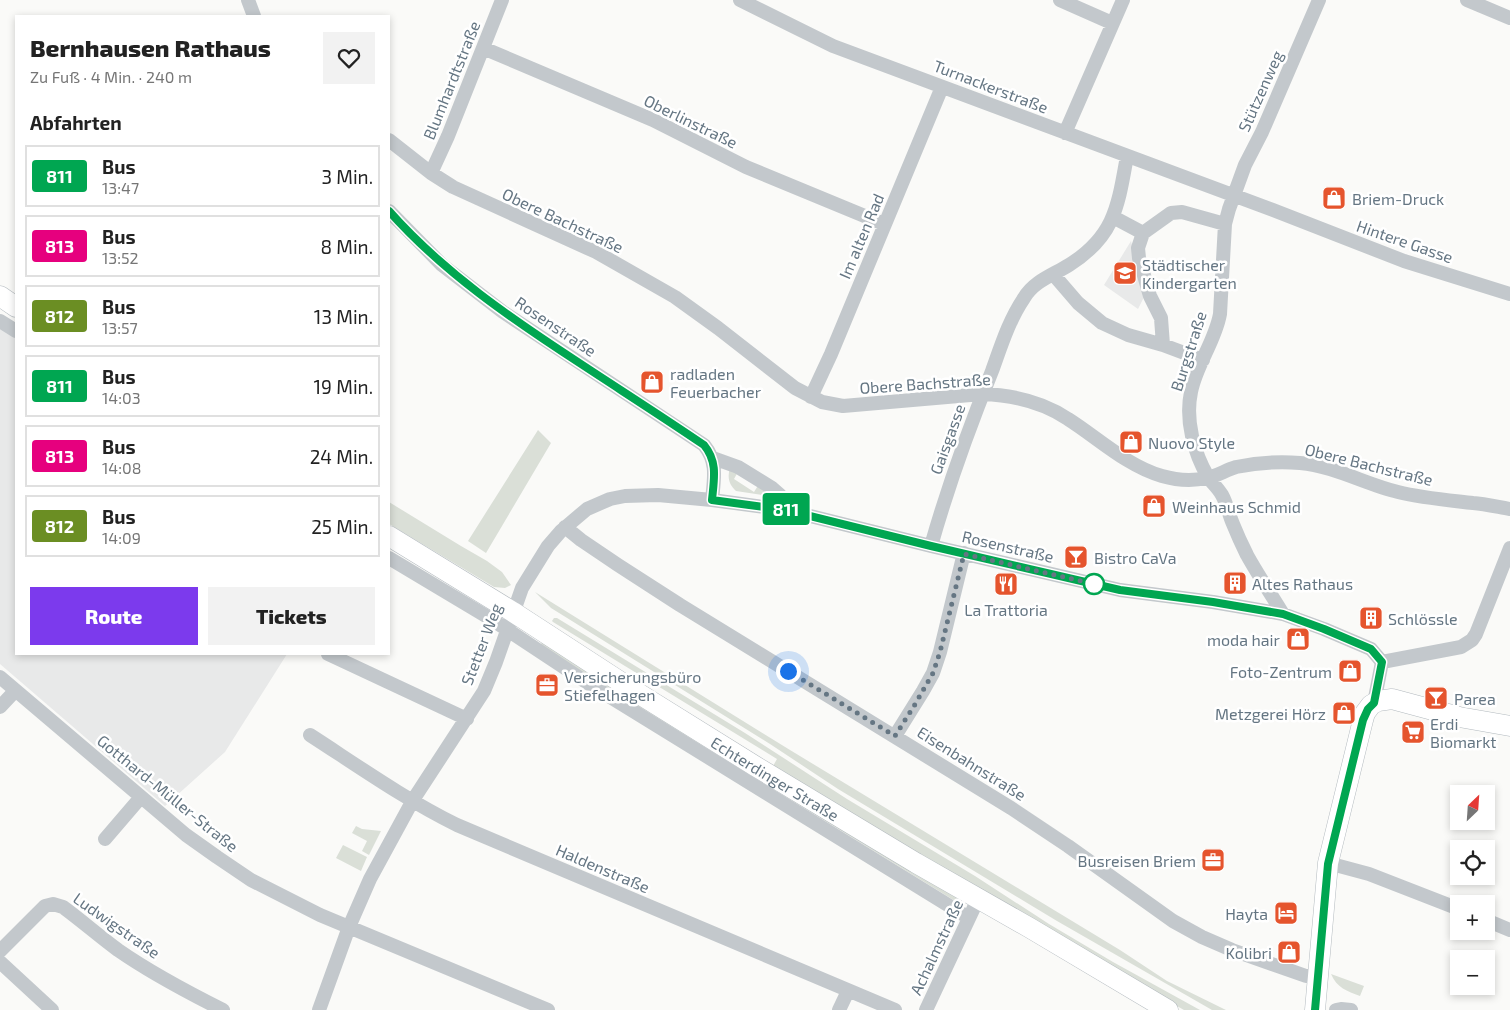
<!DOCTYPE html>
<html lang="de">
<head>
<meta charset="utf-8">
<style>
  body { margin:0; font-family:"Exo 2",sans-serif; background:#f2f2f2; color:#222; height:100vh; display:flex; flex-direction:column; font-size:19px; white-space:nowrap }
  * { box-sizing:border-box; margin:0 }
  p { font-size:16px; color:#767676 }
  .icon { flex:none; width:28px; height:28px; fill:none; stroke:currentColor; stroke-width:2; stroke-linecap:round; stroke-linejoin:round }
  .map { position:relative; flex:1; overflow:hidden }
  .drawer { position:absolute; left:15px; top:15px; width:375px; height:640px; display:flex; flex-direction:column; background:#fff; border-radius:0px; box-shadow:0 2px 8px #0003 }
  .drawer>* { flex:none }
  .badge { padding:0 10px; border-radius:4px; font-size:18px; line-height:32px }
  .needle { width:32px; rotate:25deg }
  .buttons { position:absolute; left:1450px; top:785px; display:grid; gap:10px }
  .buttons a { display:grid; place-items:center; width:45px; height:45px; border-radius:0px; background:#fff; box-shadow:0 2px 8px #0003; font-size:25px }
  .you { position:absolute; width:25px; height:25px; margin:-12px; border:4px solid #fff; border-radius:50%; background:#1a73e8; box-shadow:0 0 0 8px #1a73e833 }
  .map>.badge { position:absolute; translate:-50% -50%; box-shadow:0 0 0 2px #fff }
  h2 { padding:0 15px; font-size:19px; line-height:45px }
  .round { display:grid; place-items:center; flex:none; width:52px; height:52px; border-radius:0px; background:#f2f2f2 }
  .summary { display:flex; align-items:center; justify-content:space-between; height:85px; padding:0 15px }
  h1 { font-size:24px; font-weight:800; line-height:38px }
  .button { display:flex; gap:10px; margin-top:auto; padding:10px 15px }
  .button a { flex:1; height:58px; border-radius:0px; background:#7c3aed; color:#fff; font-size:20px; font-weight:800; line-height:58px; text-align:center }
  .button a+a { background:#f2f2f2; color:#222 }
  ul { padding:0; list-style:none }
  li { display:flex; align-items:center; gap:15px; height:62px; margin:0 10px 8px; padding:0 5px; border:2px solid #e0e0e0; border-radius:0px }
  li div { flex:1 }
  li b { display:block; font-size:19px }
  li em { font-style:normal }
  li .badge { min-width:55px; font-weight:700; text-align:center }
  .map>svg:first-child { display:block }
  .built { fill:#e8e9e9 }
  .green { fill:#dadfd7 }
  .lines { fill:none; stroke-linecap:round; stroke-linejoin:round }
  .secondary-casing { stroke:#b3babf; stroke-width:21 }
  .street { stroke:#c3c8cc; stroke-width:14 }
  .secondary { stroke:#fff; stroke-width:20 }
  .line-casing { stroke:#fff; stroke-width:11 }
  .line { stroke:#00a651; stroke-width:8 }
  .walk { stroke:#657683; stroke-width:5; stroke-dasharray:0 9 }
  .stop-dot { fill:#fff; stroke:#00a651; stroke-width:2.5 }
  .labels { text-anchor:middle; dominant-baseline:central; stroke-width:5; stroke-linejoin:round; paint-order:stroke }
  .street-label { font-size:16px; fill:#657683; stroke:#fff }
  .poi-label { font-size:16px; fill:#657683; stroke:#fff; text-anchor:start }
</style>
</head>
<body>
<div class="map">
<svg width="1510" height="1010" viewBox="0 0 1510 1010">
  <rect width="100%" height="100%" fill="#fafaf8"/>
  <!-- built -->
  <path class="built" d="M1131,241L1145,295L1138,309L1104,285Z
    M0,327L16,337V654H287L225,752L165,806L0,664Z"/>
  <!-- green -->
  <path class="green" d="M538,430L551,443L486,553L468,541Z
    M730,468L739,470L734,479L754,492L759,484L775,497L736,491C729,485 727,477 730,468Z
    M389,502L461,546L487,561L502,572L511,585L505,588L494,587L389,524Z
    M535,592L790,750L1120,950L1167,981L1226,1010H1212L1057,921L838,789L770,744L551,608Z
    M554,618H557L745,733L847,799L975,876L1049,924L1113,962L1200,1010H1184L1082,952L773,766L777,759L553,622L552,621Z
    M542,642L966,903L964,905L960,904L540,646Z
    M356,826L362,829L381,831L369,855L362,851L367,841L352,833Z
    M343,845L367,857L361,871L336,858Z
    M1331,974L1364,986L1360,996C1347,991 1337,988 1331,974Z"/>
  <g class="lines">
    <!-- secondary casing -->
    <g class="secondary-casing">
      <g id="secondary">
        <path d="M0,296L16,307"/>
        <path id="s1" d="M389,536L513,612L633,690L755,766L916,863L1030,928L1168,1010"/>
        <path d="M1315,1010L1328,863L1363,720L1365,713L1371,705L1378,701L1392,699L1459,717L1510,726"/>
      </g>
    </g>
    <!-- street -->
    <path class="street" d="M248,0L254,16
      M740,0L833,46L1273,210L1404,261L1510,294
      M1060,0L1112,23
      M1467,0L1510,18
      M483,48L653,120L746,167L884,224
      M1065,133L1123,0
      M389,140L431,173L453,187L596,252L675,297L718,328L795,388L822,402L843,406L982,394C1012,395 1043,402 1068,419C1098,438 1127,466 1162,476C1176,480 1193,481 1207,478C1217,476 1226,470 1236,467C1256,463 1279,461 1300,463C1334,466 1365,484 1398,492C1422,498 1447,500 1473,503C1485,504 1498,507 1510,509
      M431,173L448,136L502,0
      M389,211L442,265L503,312L704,445C718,462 714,479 712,500
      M1113,217L1143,233
      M1053,274L1078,303L1102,323L1128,335L1163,345L1203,360
      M0,321L16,331
      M1163,345L1161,318L1150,296L1139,258L1138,248L1143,233L1171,213L1182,212L1225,224
      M811,397L831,354L942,87
      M713,458L738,467L772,488L780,495L786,510
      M565,527L581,540L618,565L680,605L1011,808L1068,846L1173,921L1202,937L1232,950L1306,976H1319
      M931,546C948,486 969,428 992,371C1001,346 1009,320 1024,298C1034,281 1053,275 1069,265C1115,236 1118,206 1127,156
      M389,558L491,619L586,682L969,918
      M1283,614C1271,594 1258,575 1247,555C1242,545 1237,534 1233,524C1229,515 1227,504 1222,495C1218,488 1212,483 1208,477C1194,453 1185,420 1191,392C1196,365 1215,342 1220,314L1225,224L1229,209L1245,165L1262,132L1319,0
      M328,654L467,719
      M1382,662L1461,647L1472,640L1476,634L1510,548
      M0,677L186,835L217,857L251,880L320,915L548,1010
      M0,707L15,691
      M310,735C358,766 406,800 457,825L895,1010
      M895,736L923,691L933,673L940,652L964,553
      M105,839L141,797
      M1328,863L1369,874L1459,909
      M1486,920L1510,930
      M0,951L45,906L53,904L63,907C82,921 99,936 118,950C151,973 187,992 223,1010
      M0,962L52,1010
      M319,1010L349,927L370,879L413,800L484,691L496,662L522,588L548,546L561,531L587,509L610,499L625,496L658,495L712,500L786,510L931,546L1120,590L1213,602L1283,614L1324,629L1371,649L1382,662L1374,703
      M839,1010L848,991
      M926,1010L978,899
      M1336,1010L1341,1009L1351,1010"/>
    <!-- secondary -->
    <use href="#secondary" class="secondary"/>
  </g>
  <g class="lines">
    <!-- line casing -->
    <g class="line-casing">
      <path id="line" d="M389,211C444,273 512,319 581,364C622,391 663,417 704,445C718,462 714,479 712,500L786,510L931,546L1120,590L1213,602L1283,614L1324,629L1371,649L1382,662L1374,703L1368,709L1363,720L1328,864L1315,1010"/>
    </g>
    <!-- line -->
    <use href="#line" class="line"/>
    <!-- walk -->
    <path class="walk" d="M788,671L895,736L914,706L933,673L940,652L964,554L1094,584"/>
  </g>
  <!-- icons -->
  <defs>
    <g id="shop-square" transform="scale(1.25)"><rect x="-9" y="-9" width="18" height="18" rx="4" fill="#e5542d" stroke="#fff"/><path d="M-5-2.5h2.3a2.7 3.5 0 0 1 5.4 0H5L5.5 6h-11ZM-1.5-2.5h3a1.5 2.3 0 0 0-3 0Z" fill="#fff"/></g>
    <g id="school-square" transform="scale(1.25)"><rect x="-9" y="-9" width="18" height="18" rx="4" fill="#e5542d" stroke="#fff"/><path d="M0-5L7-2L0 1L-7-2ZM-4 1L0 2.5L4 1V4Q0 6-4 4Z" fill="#fff"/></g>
    <g id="bar-square" transform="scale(1.25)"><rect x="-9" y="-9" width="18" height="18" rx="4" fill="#e5542d" stroke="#fff"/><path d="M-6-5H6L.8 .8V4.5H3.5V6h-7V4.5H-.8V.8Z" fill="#fff"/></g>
    <g id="building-square" transform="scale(1.25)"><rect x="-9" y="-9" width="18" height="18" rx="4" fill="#e5542d" stroke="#fff"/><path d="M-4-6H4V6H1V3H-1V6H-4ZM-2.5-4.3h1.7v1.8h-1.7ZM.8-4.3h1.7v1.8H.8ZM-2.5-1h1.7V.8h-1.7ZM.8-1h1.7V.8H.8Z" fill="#fff"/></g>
    <g id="restaurant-square" transform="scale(1.25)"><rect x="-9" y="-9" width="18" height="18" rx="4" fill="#e5542d" stroke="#fff"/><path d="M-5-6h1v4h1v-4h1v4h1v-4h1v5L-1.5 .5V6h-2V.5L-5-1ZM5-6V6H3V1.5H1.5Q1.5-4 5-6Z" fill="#fff"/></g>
    <g id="office-square" transform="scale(1.25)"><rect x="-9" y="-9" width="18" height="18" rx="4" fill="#e5542d" stroke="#fff"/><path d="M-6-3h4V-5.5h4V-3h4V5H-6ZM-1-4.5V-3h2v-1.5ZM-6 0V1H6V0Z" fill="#fff"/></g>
    <g id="supermarket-square" transform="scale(1.25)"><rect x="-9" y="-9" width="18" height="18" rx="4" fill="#e5542d" stroke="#fff"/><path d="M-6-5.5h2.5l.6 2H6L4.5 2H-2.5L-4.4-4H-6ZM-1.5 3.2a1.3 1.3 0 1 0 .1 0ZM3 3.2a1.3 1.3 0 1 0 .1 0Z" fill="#fff"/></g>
    <g id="hotel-square" transform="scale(1.25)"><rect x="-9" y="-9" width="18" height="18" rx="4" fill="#e5542d" stroke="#fff"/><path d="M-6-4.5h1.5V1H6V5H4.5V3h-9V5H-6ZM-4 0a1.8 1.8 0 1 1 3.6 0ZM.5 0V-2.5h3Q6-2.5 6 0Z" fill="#fff"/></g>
  </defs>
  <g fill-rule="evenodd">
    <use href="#shop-square" x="1334" y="198"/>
    <use href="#school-square" x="1125" y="273"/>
    <use href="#shop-square" x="652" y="382"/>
    <use href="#shop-square" x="1131" y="442"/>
    <use href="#shop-square" x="1154" y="506"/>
    <use href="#bar-square" x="1076" y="557"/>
    <use href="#building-square" x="1235" y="583"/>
    <use href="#restaurant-square" x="1006" y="584"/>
    <use href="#building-square" x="1371" y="618"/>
    <use href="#shop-square" x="1298" y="639"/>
    <use href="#shop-square" x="1350" y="671"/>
    <use href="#office-square" x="547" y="685"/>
    <use href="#bar-square" x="1436" y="698"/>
    <use href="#shop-square" x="1344" y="713"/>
    <use href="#supermarket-square" x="1413" y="732"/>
    <use href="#office-square" x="1213" y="860"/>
    <use href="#hotel-square" x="1286" y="913"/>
    <use href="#shop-square" x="1289" y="952"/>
  </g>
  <!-- markers -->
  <circle class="stop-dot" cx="1094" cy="584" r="10"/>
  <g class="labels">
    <!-- street labels -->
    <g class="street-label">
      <text transform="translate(451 80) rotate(-68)">Blumhardtstraße</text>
      <text transform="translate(991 86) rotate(21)">Turnackerstraße</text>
      <text transform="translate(1260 91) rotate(-66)">Stützenweg</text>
      <text transform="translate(691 121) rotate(26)">Oberlinstraße</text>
      <text transform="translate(563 220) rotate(25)">Obere Bachstraße</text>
      <text transform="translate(861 236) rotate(-67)">Im alten Rad</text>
      <text transform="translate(1405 241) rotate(19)">Hintere Gasse</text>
      <text transform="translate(556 326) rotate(34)">Rosenstraße</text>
      <text transform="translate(1188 351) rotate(-72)">Burgstraße</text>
      <text transform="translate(925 383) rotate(-4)">Obere Bachstraße</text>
      <text transform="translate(947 439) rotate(-70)">Gaisgasse</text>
      <text transform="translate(1369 464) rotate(14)">Obere Bachstraße</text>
      <text transform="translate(1008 546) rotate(13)">Rosenstraße</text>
      <text transform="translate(481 644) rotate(-69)">Stetter Weg</text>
      <text transform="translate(972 763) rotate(32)">Eisenbahnstraße</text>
      <text stroke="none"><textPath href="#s1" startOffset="456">Echterdinger Straße</textPath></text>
      <text transform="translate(168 793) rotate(39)">Gotthard-Müller-Straße</text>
      <text transform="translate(603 868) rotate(23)">Haldenstraße</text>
      <text transform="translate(117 925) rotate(35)">Ludwigstraße</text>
      <text transform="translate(936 947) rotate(-65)">Achalmstraße</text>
    </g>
    <!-- poi labels -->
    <g class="poi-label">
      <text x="1352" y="198">Briem-Druck</text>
      <text x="1142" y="264">Städtischer<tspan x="1142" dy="18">Kindergarten</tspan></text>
      <text x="670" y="373">radladen<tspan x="670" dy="18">Feuerbacher</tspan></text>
      <text x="1148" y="442">Nuovo Style</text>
      <text x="1172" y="506">Weinhaus Schmid</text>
      <text x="1094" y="557">Bistro CaVa</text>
      <text x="1252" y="583">Altes Rathaus</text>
      <text x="1006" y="609" text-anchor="middle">La Trattoria</text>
      <text x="1388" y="618">Schlössle</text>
      <text x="1280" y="639" text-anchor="end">moda hair</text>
      <text x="1332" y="671" text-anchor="end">Foto-Zentrum</text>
      <text x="564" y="676">Versicherungsbüro<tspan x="564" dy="18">Stiefelhagen</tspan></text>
      <text x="1454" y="698">Parea</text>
      <text x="1326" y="713" text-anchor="end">Metzgerei Hörz</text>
      <text x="1430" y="723">Erdi<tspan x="1430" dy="18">Biomarkt</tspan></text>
      <text x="1196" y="860" text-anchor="end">Busreisen Briem</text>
      <text x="1268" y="913" text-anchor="end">Hayta</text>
      <text x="1272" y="952" text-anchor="end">Kolibri</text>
    </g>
  </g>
</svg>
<div class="buttons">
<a><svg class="needle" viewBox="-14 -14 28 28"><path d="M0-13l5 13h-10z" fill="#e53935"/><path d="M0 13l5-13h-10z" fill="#767676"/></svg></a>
<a><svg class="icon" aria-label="locate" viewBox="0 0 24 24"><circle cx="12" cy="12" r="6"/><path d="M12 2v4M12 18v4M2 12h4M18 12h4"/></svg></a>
<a>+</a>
<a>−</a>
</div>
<div class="you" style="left:788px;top:671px"></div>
<b class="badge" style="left:786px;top:509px;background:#00a651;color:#fff">811</b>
<section class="drawer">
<div class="summary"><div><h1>Bernhausen Rathaus</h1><p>Zu Fuß · 4 Min. · 240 m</p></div><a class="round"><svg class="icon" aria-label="heart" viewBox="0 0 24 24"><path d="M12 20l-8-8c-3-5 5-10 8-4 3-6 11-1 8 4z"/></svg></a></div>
<h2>Abfahrten</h2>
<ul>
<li><span class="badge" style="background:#00a651;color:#fff">811</span><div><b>Bus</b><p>13:47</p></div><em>3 Min.</em></li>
<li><span class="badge" style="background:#e6007e;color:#fff">813</span><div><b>Bus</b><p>13:52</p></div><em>8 Min.</em></li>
<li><span class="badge" style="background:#6b8e23;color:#fff">812</span><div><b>Bus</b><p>13:57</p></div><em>13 Min.</em></li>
<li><span class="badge" style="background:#00a651;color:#fff">811</span><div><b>Bus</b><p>14:03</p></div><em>19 Min.</em></li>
<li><span class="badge" style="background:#e6007e;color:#fff">813</span><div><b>Bus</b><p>14:08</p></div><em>24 Min.</em></li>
<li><span class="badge" style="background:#6b8e23;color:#fff">812</span><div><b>Bus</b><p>14:09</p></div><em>25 Min.</em></li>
</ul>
<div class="button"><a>Route</a><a>Tickets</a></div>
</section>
</div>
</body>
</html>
